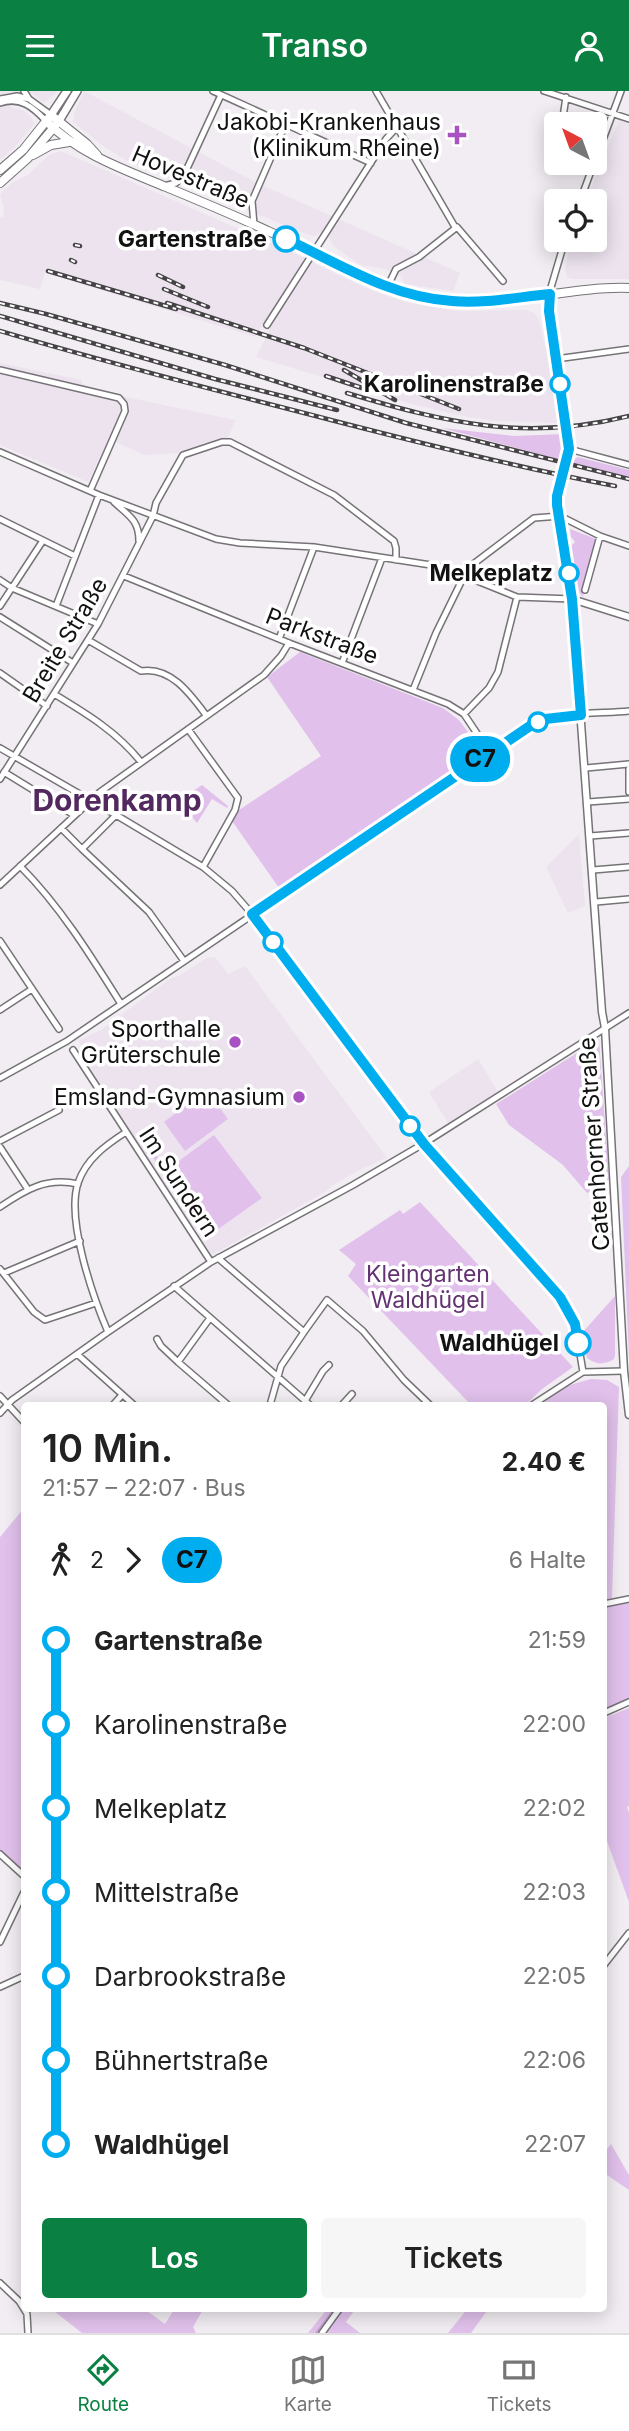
<!DOCTYPE html>
<html lang="de">
<head>
<meta charset="utf-8">
<style>
  body { margin:0; font-family:Inter,sans-serif; background:#f6f6f6; color:#222; height:100vh; display:flex; flex-direction:column; font-size:26px; white-space:nowrap }
  * { box-sizing:border-box; margin:0 }
  p { font-size:23px; color:#767676 }
  .icon { flex:none; width:38px; height:38px; fill:none; stroke:currentColor; stroke-width:2; stroke-linecap:round; stroke-linejoin:round }
  .map { position:relative; flex:1; overflow:hidden }
  .details { position:absolute; left:21px; top:1311px; width:586px; height:910px; display:flex; flex-direction:column; background:#fff; border-radius:7px; box-shadow:0 4px 18px #0003 }
  .details>* { flex:none }
  .badge { padding:0 14px; border-radius:23px; font-size:24px; line-height:46px }
  .needle { width:46px; rotate:319deg }
  .buttons { position:absolute; left:544px; top:21px; display:grid; gap:14px }
  .buttons a { display:grid; place-items:center; width:63px; height:63px; border-radius:7px; background:#fff; box-shadow:0 4px 18px #0003; font-size:35px }
  .map>.badge { position:absolute; translate:-50% -50%; box-shadow:0 0 0 4px #fff }
  .legs { display:flex; align-items:center; gap:10px; height:77px; padding:0 21px; font-size:23px }
  .legs p { margin-inline-start:auto }
  .head { display:flex; align-items:center; justify-content:space-between; height:119px; padding:0 21px }
  h1 { font-size:38px; font-weight:600; line-height:52px }
  .button { display:flex; gap:14px; margin-top:auto; padding:14px 21px }
  .button a { flex:1; height:80px; border-radius:7px; background:#0b8043; color:#fff; font-size:28px; font-weight:600; line-height:80px; text-align:center }
  .button a+a { background:#f6f6f6; color:#222 }
  ul { padding:0 21px; list-style:none }
  li { display:flex; align-items:center; gap:24px; height:84px; font-size:26px }
  li i { display:grid; place-items:center; width:10px; height:100%; margin:0 9px; background:currentColor }
  li i::after { content:''; width:18px; height:18px; margin:-9px; border:5px solid; border-radius:50%; background:#fff }
  li p { margin-inline-start:auto }
  li:first-child i { background:linear-gradient(#0000 50%,currentColor 0) }
  li:last-child i { background:linear-gradient(currentColor 50%,#0000 0) }
  header { display:flex; justify-content:space-between; align-items:center; height:91px; padding:0 21px; background:#0b8043; color:#fff; font-size:32px; font-weight:600 }
  .dock { display:flex; justify-content:space-around; align-items:center; height:98px; border-top:2px solid #e0e0e0; background:#fff; font-size:19px; color:#767676 }
  .dock a { display:grid; justify-items:center; gap:4px }
  .dock .active { color:#0b8043 }
  .map>svg:first-child { display:block }
  .built { fill:#ece3ef }
  .green { fill:#e1c1eb }
  .lines { fill:none; stroke-linecap:round; stroke-linejoin:round }
  .stream { stroke:#c69fd2; stroke-width:2 }
  .minor-casing { stroke:#767377; stroke-width:8 }
  .tertiary-casing { stroke:#767377; stroke-width:9 }
  .secondary-casing { stroke:#767377; stroke-width:10 }
  .primary-casing { stroke:#767377; stroke-width:10 }
  .minor { stroke:#fff; stroke-width:5 }
  .tertiary { stroke:#fff; stroke-width:6 }
  .secondary { stroke:#fff; stroke-width:7 }
  .primary { stroke:#fff; stroke-width:8 }
  .rail-casing { stroke:#454345; stroke-width:4.5 }
  .rail { stroke:#fff; stroke-width:2; stroke-dasharray:5; stroke-linecap:butt }
  .line-1-casing { stroke:#fff; stroke-width:16 }
  .line-1 { stroke:#00adef; stroke-width:10 }
  .poi-dot { fill:#a953c2; stroke:#fff; stroke-width:2.5 }
  .stop-1-dot { fill:#fff; stroke:#00adef; stroke-width:3.5 }
  .labels { text-anchor:middle; dominant-baseline:central; stroke-width:7; stroke-linejoin:round; paint-order:stroke }
  .poi-label { font-size:23px; fill:#131213; stroke:#fff; text-anchor:end }
  .street-label { font-size:23px; fill:#131213; stroke:#fff }
  .stop-label { font-size:23px; font-weight:bold; fill:#131213; stroke:#fff; text-anchor:end }
  .park-label { font-size:23px; fill:#633371; stroke:#fff }
  .district-label { font-size:30px; font-weight:bold; fill:#52295f; stroke:#fff }
</style>
</head>
<body>
<header><svg class="icon" aria-label="menu" viewBox="0 0 24 24"><path d="M4 6h16M4 12h16M4 18h16"/></svg>Transo<svg class="icon" aria-label="person" viewBox="0 0 24 24"><circle cx="12" cy="8" r="4"/><path d="M4 21q1-7 8-7t8 7"/></svg></header>
<div class="map">
<svg width="629" height="2242" viewBox="0 0 629 2242">
  <rect width="100%" height="100%" fill="#f1edf2"/>
  <!-- built -->
  <path class="built" d="M0,0H58L44,12L31,2L6,1L10,16L24,20L31,26L34,33L16,55L0,69Z
    M84,0L255,91L460,182L453,200L405,193L400,184L385,178L361,174L333,155L329,146L321,142L314,145L306,143L127,70L103,55L73,31L74,22Z
    M619,29L629,33V188H571L567,186L565,178L571,149H595V110H586Z
    M61,60L305,167L255,246L45,182L40,198L0,189V126H3L4,117L0,103L13,91L29,83L49,64Z
    M312,171L368,198L406,211L457,220L528,219L534,222L540,231L561,332L494,330L458,324L412,313L256,266L272,234Z
    M0,272L82,289V293L131,307L235,329L228,347L181,362L145,364L109,348L88,391L0,354Z
    M579,743L585,815L568,822L546,776Z
    M208,866L216,867L228,883L245,875L387,1067L363,1077L336,1092L325,1101L212,1164L81,965L83,957L78,950L101,939L168,889L182,883Z
    M478,968L498,1001L448,1032L429,1001Z"/>
  <!-- green -->
  <path class="green" d="M442,337L515,345L564,343V356L561,369Z
    M578,366L629,379V386L570,371Z
    M570,438L596,448L582,500L584,501L583,506L578,500L571,455L575,451L571,446Z
    M300,561L443,617L459,629L482,660L279,797L232,730L239,719L321,665L267,586Z
    M202,694L228,715L227,717L212,708L197,732L179,710Z
    M599,948L609,1088L598,1098L587,1102L563,1074L509,1034L496,1013Z
    M206,999L228,1028L185,1060L164,1031Z
    M214,1044L262,1107L214,1141L168,1078Z
    M154,1061L212,1140L210,1142L151,1064Z
    M629,1075V1266L621,1086Z
    M420,1111L573,1276L542,1298L525,1314H471L348,1185L356,1173L339,1159L400,1119L403,1123Z
    M615,1205V1264L614,1268C604,1274 596,1274 587,1267L582,1242Z
    M591,1288L607,1289L619,1296L612,1507L604,1510V1314H540L566,1295Z
    M24,1417V1781L0,1758V1446Z
    M629,1510V1608L604,1620V1517Z
    M629,1617V1715L627,1716L629,1722V1811L604,1742V1627Z
    M611,2053L629,2084V2099L604,2082V2062Z
    M50,2217H143L165,2233L175,2217H204L193,2236L196,2242H82Z
    M328,2217H356L346,2231L360,2242H308Z
    M468,2217H489L471,2242H448Z"/>
  <g class="lines">
    <!-- stream -->
    <path class="stream" d="M316,2242L335,2217
      M325,2242L343,2219"/>
    <!-- minor casing -->
    <g class="minor-casing">
      <path id="minor" d="M24,0L29,8L51,24
        M213,0L371,72
        M376,0L455,136
        M544,0L629,28
        M0,8L17,5L29,8
        M0,12C20,5 33,16 46,30
        M562,33L566,6
        M595,70L621,0
        M550,73L556,56
        M164,95L176,92L184,84L221,4
        M580,110L594,72
        M254,134L252,110L285,34
        M387,197L396,178L419,166L457,136L503,190
        M549,203L565,149
        M267,234L386,48L396,37
        M556,268L629,258
        M0,279L119,307L124,313L125,320L90,400
        M569,358L629,374
        M0,361L99,404L216,448L240,452L314,456L431,474L450,479L517,506L572,508
        M114,411C129,425 139,429 139,450
        M0,428L75,465
        M124,485L289,552L448,613L464,623L490,662
        M0,489L12,497L98,533
        M585,499L600,445
        M0,515L42,451
        M56,515L99,404
        M0,526L73,572
        M279,548L314,456
        M88,549L141,580C171,575 191,604 206,624
        M342,572L382,467
        M0,582L47,615
        M413,599L436,542L464,485L472,474L534,427L560,425L600,445L629,455
        M54,603C87,623 117,641 141,671
        M464,623L489,597L498,581L517,506
        M188,638L238,707L235,719L203,776
        M0,657L116,724L82,758L61,737
        M586,677L629,673
        M629,678V701
        M4,681L74,724
        M0,688L98,533L153,425L156,412L183,364L222,351H230L334,404L394,450L396,457V469
        M588,711L629,708
        M116,724L203,776L232,800L252,823L423,1053L560,1207L575,1233L583,1281
        M590,745L629,742
        M82,758L149,821L184,870
        M20,775C60,815 91,865 121,913
        M593,779L629,776
        M0,794L100,701L264,584L281,565L289,552
        M596,811L629,808
        M0,850L59,938
        M0,919L32,898
        M73,959L211,1171
        M0,987L67,950L530,635C559,620 598,623 629,620
        M0,1050L59,1019
        M0,1056L27,1097
        M0,1116C25,1099 46,1086 78,1093
        M218,1167L304,1241L327,1209L363,1240L404,1289L430,1314
        M0,1178L34,1221L45,1229L96,1212
        M4,1182L80,1150
        M174,1195L310,1314
        M210,1227L178,1271L228,1314
        M108,1241C93,1206 66,1129 78,1092C86,1068 106,1054 126,1041
        M157,1248L161,1255L178,1271
        M77,1263L134,1314
        M0,1305L24,1331
        M305,1310L323,1280L329,1274
        M113,1314L122,1304
        M270,1314L281,1275L304,1241
        M342,1314L352,1303
        M532,1314L583,1281L624,1280
        M0,1322L12,1309L108,1241L211,1171L353,1094L423,1053L629,922
        M604,1513L629,1508
        M604,1622L629,1611
        M0,1763L24,1785
        M0,1851L24,1801
        M604,1874L629,1842
        M0,1896L24,1885
        M0,2192L19,2210L27,2223L28,2242
        M322,2242L340,2217"/>
    </g>
    <!-- tertiary casing -->
    <g class="tertiary-casing">
      <path id="tertiary" d="M549,203V220L569,358L557,406V414L572,508L602,921L605,937L624,1280L629,1324
        M572,508L629,526"/>
    </g>
    <!-- secondary casing -->
    <g class="secondary-casing">
      <path id="secondary" d="M51,24L67,0
        M59,30L77,0"/>
    </g>
    <!-- primary casing -->
    <g class="primary-casing">
      <path id="primary" d="M46,30C79,63 123,78 166,96C200,110 234,124 268,140C328,166 383,203 449,210C508,216 570,195 629,197
        M33,64L51,54L69,51
        M0,79L23,59L51,24L87,53L97,64
        M0,92L28,67L55,35"/>
    </g>
    <!-- minor -->
    <use href="#minor" class="minor"/>
    <!-- tertiary -->
    <use href="#tertiary" class="tertiary"/>
    <!-- secondary -->
    <use href="#secondary" class="secondary"/>
    <!-- primary -->
    <use href="#primary" class="primary"/>
    <!-- rail casing -->
    <g class="rail-casing">
      <path id="rail" d="M75,154L80,155
        M71,169L75,171
        M48,180L176,218
        M158,184L183,196
        M164,198L208,216
        M0,212L46,223L225,274L406,332L629,388
        M167,212L304,257L459,318
        M0,225L215,288L337,319
        M0,240C101,270 202,296 304,322C407,349 511,375 615,395
        M344,279L395,309
        M326,285L362,297
        M347,302C446,332 526,351 629,325"/>
    </g>
    <!-- rail -->
    <use href="#rail" class="rail"/>
  </g>
  <g class="lines">
    <!-- line-1 casing -->
    <g class="line-1-casing">
      <path id="line-1" d="M286,148C340,173 390,206 452,210C484,213 518,206 550,203L549,220L569,358L557,405V414L572,508L581,624L545,628L530,635L252,823L424,1053L560,1206L575,1233L578,1252"/>
    </g>
    <!-- line-1 -->
    <use href="#line-1" class="line-1"/>
  </g>
  <!-- markers -->
  <g class="poi-dot">
    <path d="M453.5 33.5h7v7h7v7h-7v7h-7v-7h-7v-7h7z"/>
    <circle cx="235" cy="951" r="7"/>
    <circle cx="299" cy="1006" r="7"/>
  </g>
  <g class="stop-1-dot">
    <circle cx="286" cy="148" r="12"/>
    <circle cx="560" cy="293" r="9"/>
    <circle cx="569" cy="482" r="9"/>
    <circle cx="538" cy="631" r="9"/>
    <circle cx="273" cy="851" r="9"/>
    <circle cx="410" cy="1035" r="9"/>
    <circle cx="578" cy="1252" r="12"/>
  </g>
  <g class="labels">
    <!-- poi labels -->
    <g class="poi-label">
      <text x="441" y="31">Jakobi-Krankenhaus<tspan x="441" dy="26">(Klinikum Rheine)</tspan></text>
      <text x="221" y="938">Sporthalle<tspan x="221" dy="26">Grüterschule</tspan></text>
      <text x="285" y="1006">Emsland-Gymnasium</text>
    </g>
    <!-- street labels -->
    <g class="street-label">
      <text transform="translate(191 86) rotate(23)">Hovestraße</text>
      <text transform="translate(322 545) rotate(21)">Parkstraße</text>
      <text transform="translate(65 549) rotate(-59)">Breite Straße</text>
      <text transform="translate(594 1053) rotate(-94)">Catenhorner Straße</text>
      <text transform="translate(179 1091) rotate(57)">Im Sundern</text>
    </g>
    <!-- stop labels -->
    <g class="stop-label">
      <text x="267" y="148">Gartenstraße</text>
      <text x="544" y="293">Karolinenstraße</text>
      <text x="553" y="482">Melkeplatz</text>
      <text x="559" y="1252">Waldhügel</text>
    </g>
    <!-- park labels -->
    <g class="park-label">
      <text x="428" y="1183">Kleingarten<tspan x="428" dy="26">Waldhügel</tspan></text>
    </g>
    <!-- district labels -->
    <g class="district-label">
      <text x="117" y="709">Dorenkamp</text>
    </g>
  </g>
</svg>
<div class="buttons">
<a><svg class="needle" viewBox="-14 -14 28 28"><path d="M0-13l5 13h-10z" fill="#e53935"/><path d="M0 13l5-13h-10z" fill="#767676"/></svg></a>
<a><svg class="icon" aria-label="locate" viewBox="0 0 24 24"><circle cx="12" cy="12" r="6"/><path d="M12 2v4M12 18v4M2 12h4M18 12h4"/></svg></a>
</div>
<b class="badge" style="left:480px;top:668px;background:#00adef;color:#111">C7</b>
<section class="details">
<div class="head"><div><h1>10 Min.</h1><p>21:57 – 22:07 · Bus</p></div><b>2.40 €</b></div>
<div class="legs"><svg class="icon" aria-label="walk" viewBox="0 0 24 24"><circle cx="13" cy="4" r="2"/><path d="M13 8l-2 6 4 7M11 14l-3 7M7 12l3-4h3l4 4"/></svg>2<svg class="icon" aria-label="forward" viewBox="0 0 24 24"><path d="M9 5l7 7-7 7"/></svg><b class="badge" style="background:#00adef;color:#111">C7</b><p>6 Halte</p></div>
<ul>
<li><i style="color:#00adef"></i><b>Gartenstraße</b><p>21:59</p></li>
<li><i style="color:#00adef"></i><span>Karolinenstraße</span><p>22:00</p></li>
<li><i style="color:#00adef"></i><span>Melkeplatz</span><p>22:02</p></li>
<li><i style="color:#00adef"></i><span>Mittelstraße</span><p>22:03</p></li>
<li><i style="color:#00adef"></i><span>Darbrookstraße</span><p>22:05</p></li>
<li><i style="color:#00adef"></i><span>Bühnertstraße</span><p>22:06</p></li>
<li><i style="color:#00adef"></i><b>Waldhügel</b><p>22:07</p></li>
</ul>
<div class="button"><a>Los</a><a>Tickets</a></div>
</section>
</div>
<nav class="dock">
<a class="active"><svg class="icon" aria-label="directions" viewBox="0 0 24 24"><path d="M12 3l9 9-9 9-9-9zM9 14v-3h6M13 9l2 2-2 2"/></svg>Route</a>
<a><svg class="icon" aria-label="map" viewBox="0 0 24 24"><path d="M3 6l6-2 6 2 6-2v14l-6 2-6-2-6 2zM9 4v14M15 6v14"/></svg>Karte</a>
<a><svg class="icon" aria-label="tickets" viewBox="0 0 24 24"><path d="M3 7h18v10H3zM15 7v10"/></svg>Tickets</a>
</nav>
</body>
</html>
